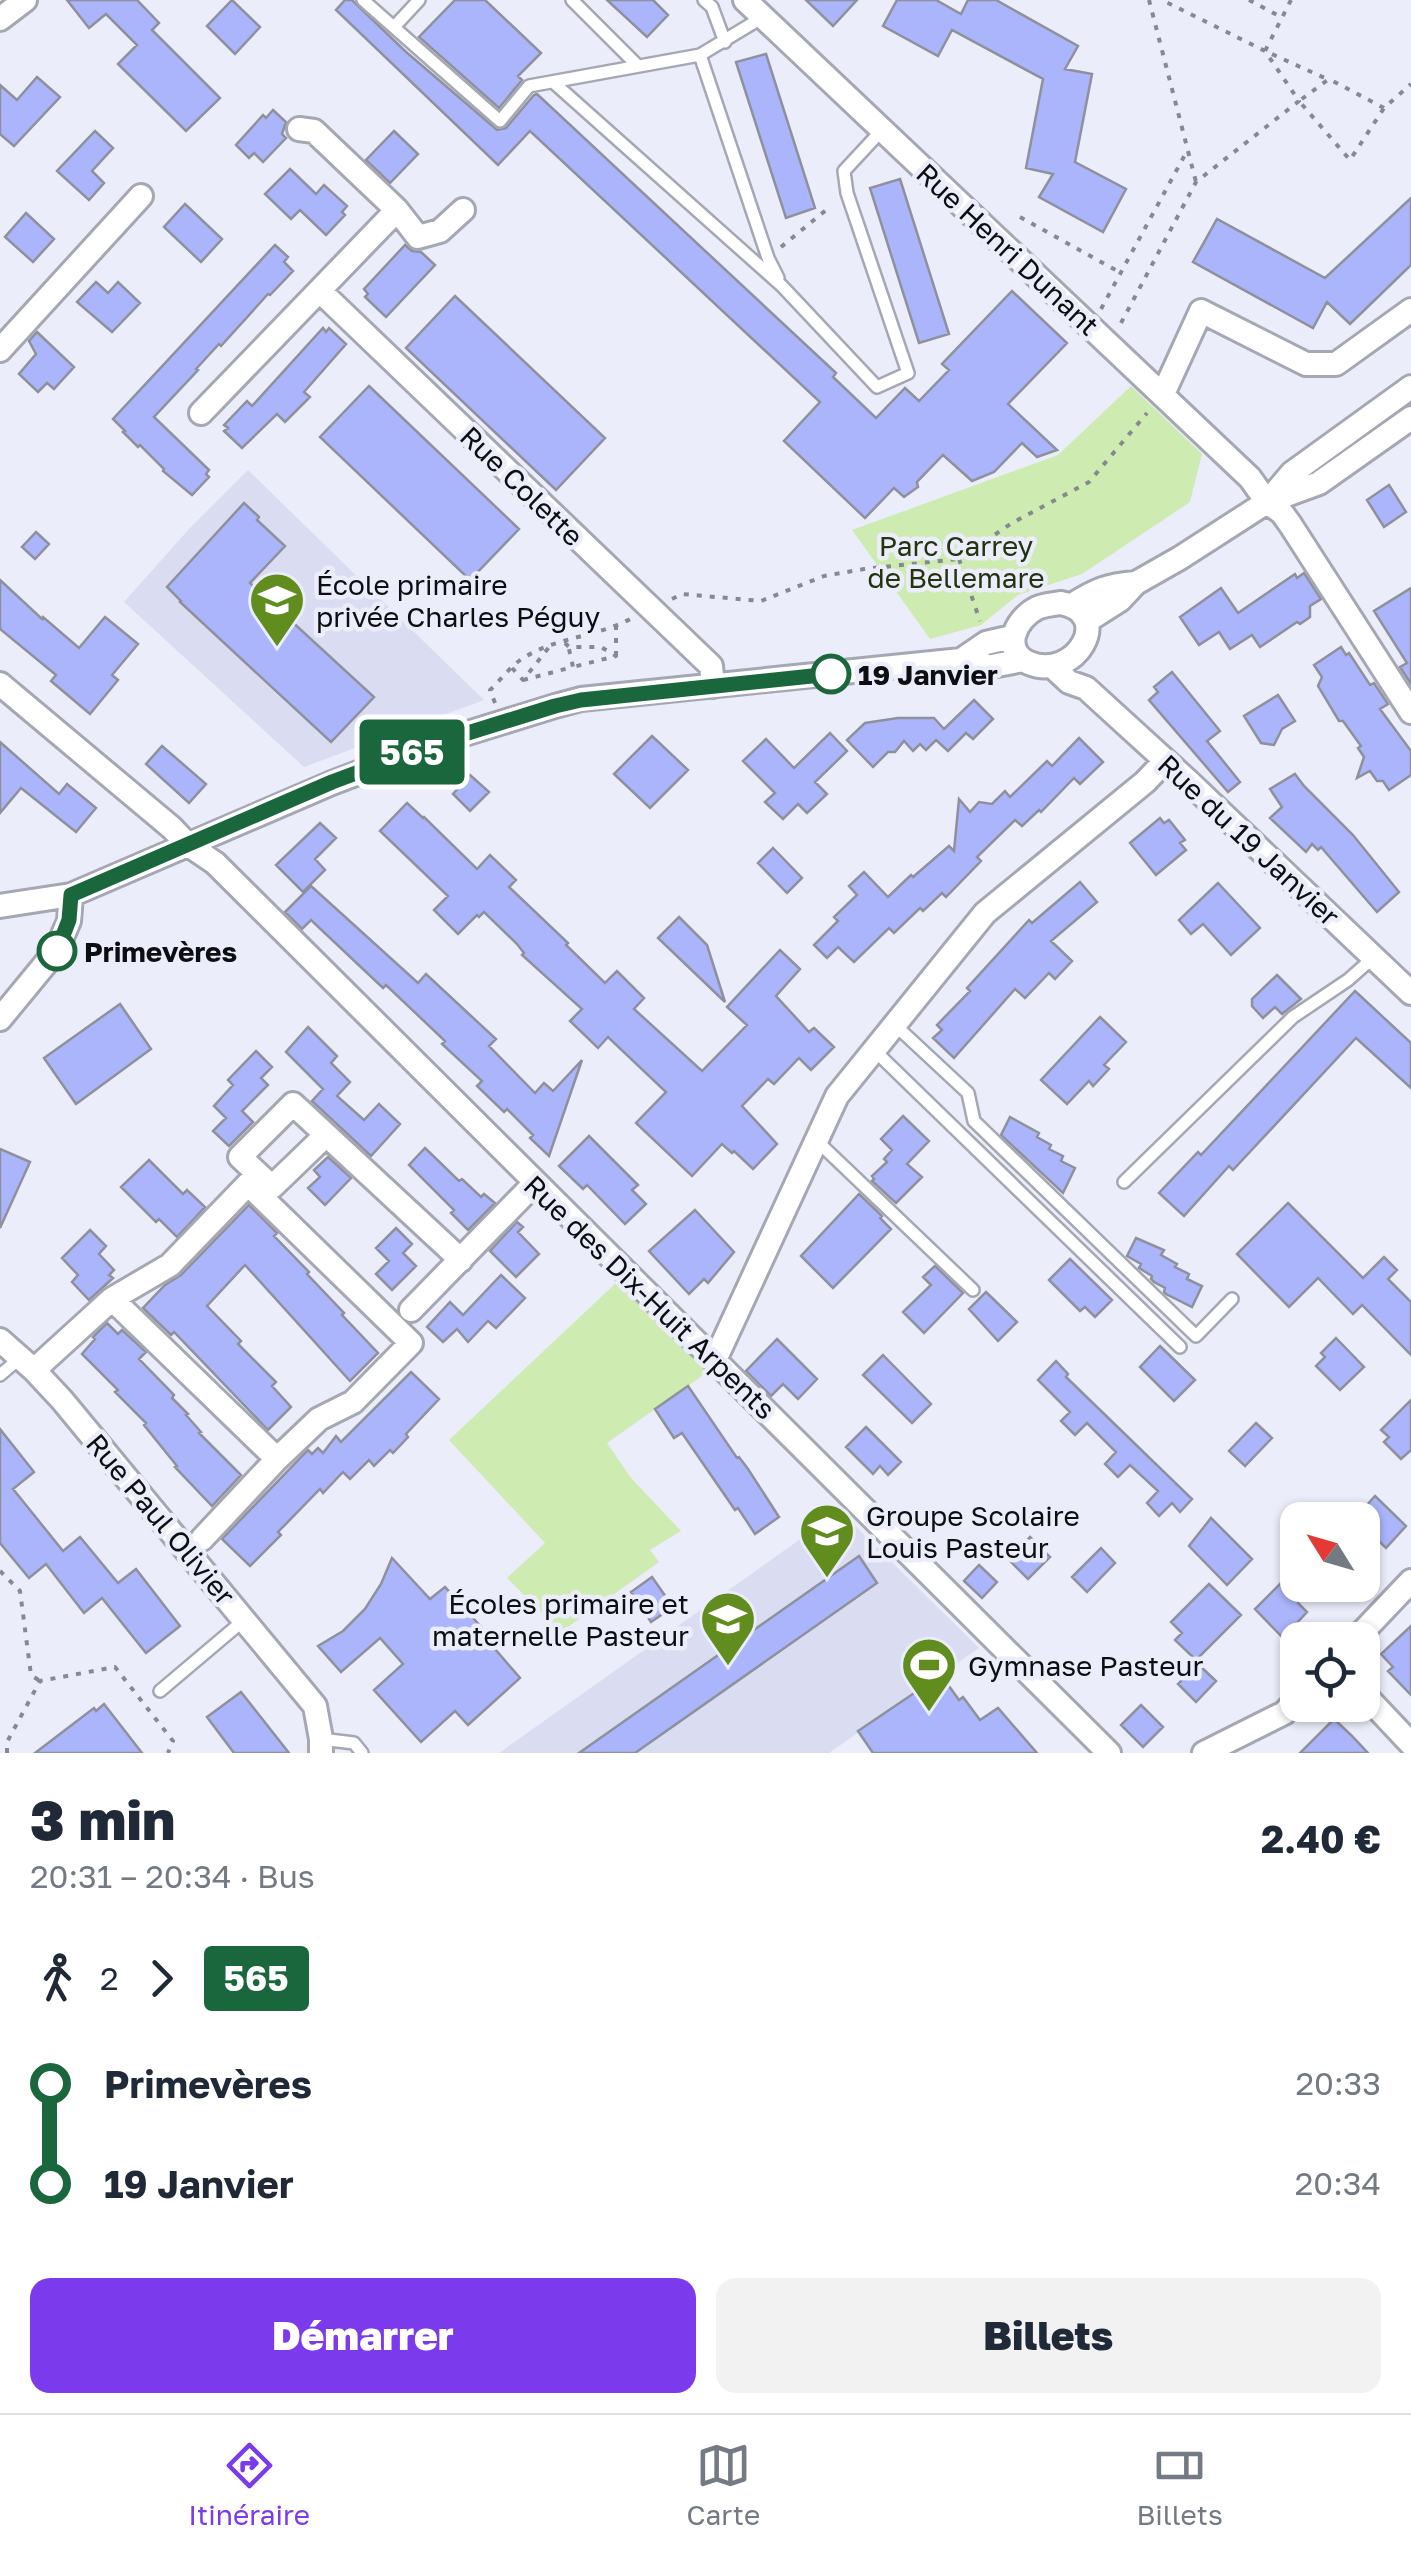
<!DOCTYPE html>
<html lang="fr">
<head>
<meta charset="utf-8">
<style>
  body { margin:0; font-family:"Golos Text",sans-serif; background:#f2f2f3; color:#1f2937; height:100vh; display:flex; flex-direction:column; font-size:38px; white-space:nowrap }
  * { box-sizing:border-box; margin:0 }
  p { font-size:32px; color:#747a83 }
  .icon { flex:none; width:55px; height:55px; fill:none; stroke:currentColor; stroke-width:2; stroke-linecap:round; stroke-linejoin:round }
  .map { position:relative; height:1753px; overflow:hidden }
  .side { display:flex; flex-direction:column; background:#fff; flex:1 }
  .side>* { flex:none }
  .badge { padding:0 20px; border-radius:8px; font-size:35px; line-height:65px }
  .needle { width:65px; rotate:307deg }
  .fabs { position:absolute; left:1280px; top:1502px; display:grid; gap:20px }
  .fabs a { display:grid; place-items:center; width:100px; height:100px; border-radius:20px; background:#fff; box-shadow:0 2px 8px #0004; font-size:50px }
  .map>.badge { position:absolute; translate:-50% -50%; box-shadow:0 0 0 5px #fff }
  .legs { display:flex; align-items:center; gap:15px; height:110px; padding:0 30px; font-size:32px }
  .legs p { margin-inline-start:auto }
  .head { display:flex; align-items:center; justify-content:space-between; height:170px; padding:0 30px }
  h1 { font-size:55px; font-weight:800; line-height:75px }
  .cta { display:flex; gap:20px; margin-top:auto; padding:20px 30px }
  .cta a { flex:1; height:115px; border-radius:20px; background:#7c3aed; color:#fff; font-size:40px; font-weight:800; line-height:115px; text-align:center }
  .cta a+a { background:#f2f2f3; color:#1f2937 }
  ul { padding:0 30px; list-style:none }
  li { display:flex; align-items:center; gap:35px; height:100px; font-size:38px }
  li i { display:grid; place-items:center; width:15px; height:100%; margin:0 12px; background:currentColor }
  li i::after { content:''; width:25px; height:25px; margin:-12px; border:8px solid; border-radius:50%; background:#fff }
  li p { margin-inline-start:auto }
  li:first-child i { background:linear-gradient(#0000 50%,currentColor 0) }
  li:last-child i { background:linear-gradient(currentColor 50%,#0000 0) }
  .tabs { display:flex; justify-content:space-around; align-items:center; height:140px; border-top:2px solid #e0e1e3; background:#fff; font-size:28px; color:#747a83 }
  .tabs a { display:grid; justify-items:center; gap:5px }
  .tabs .active { color:#7c3aed }
  .map>svg:first-child { display:block }
  .built { fill:#daddf1 }
  .green { fill:#ceebb1 }
  .building { fill:#aab5fb; stroke:#8e919c; stroke-width:2.5 }
  .lines { fill:none; stroke-linecap:round; stroke-linejoin:round }
  .service-casing { stroke:#a5a7b2; stroke-width:16 }
  .minor-casing { stroke:#a5a7b2; stroke-width:28 }
  .path { stroke:#878992; stroke-width:4; stroke-dasharray:5 8; stroke-linecap:butt }
  .service { stroke:#fff; stroke-width:11 }
  .minor { stroke:#fff; stroke-width:22 }
  .line-1-casing { stroke:#fff; stroke-width:22 }
  .line-1 { stroke:#1b673d; stroke-width:15 }
  .stop-1-dot { fill:#fff; stroke:#1b673d; stroke-width:5 }
  .labels { text-anchor:middle; dominant-baseline:central; stroke-width:9; stroke-linejoin:round; paint-order:stroke }
  .street-label { font-size:28px; fill:#0d0e12; stroke:#ebedfa }
  .park-label { font-size:28px; fill:#23330e; stroke:#ebedfa }
  .poi-label { font-size:28px; fill:#0d0e12; stroke:#ebedfa; text-anchor:start }
  .stop-label { font-size:28px; font-weight:bold; fill:#0d0e12; stroke:#ebedfa; text-anchor:start }
</style>
</head>
<body>
<div class="map">
<svg width="1411" height="1753" viewBox="0 0 1411 1753">
  <rect width="100%" height="100%" fill="#ebedfa"/>
  <!-- built -->
  <path class="built" d="M248,470L484,700L304,767L124,602L189,529Z
    M840,1511L979,1648L829,1753H499Z"/>
  <!-- green -->
  <path class="green" d="M1131,386L1202,454L1190,502L1082,574L1018,595L981,625L930,639L852,530L1058,455Z
    M617,1282L709,1371L607,1443L631,1478L681,1531L650,1550L659,1562L561,1632L507,1578L545,1543L449,1440Z"/>
  <!-- building -->
  <path class="building" d="M67,0H137L159,23L152,30L220,98L186,131L118,64L137,45L106,14L89,28Z
    M232,0L260,27L235,54L207,26Z
    M345,0H352L405,51L497,130L506,128L534,95L537,94L836,373L833,377L876,418L905,388L919,401L949,370L942,364L1012,291L1067,343L1008,404L1057,450L1037,457L1022,443L994,472L972,481L943,455L917,482L918,487L904,497L894,488L865,518L784,441L820,402L530,131L498,165L336,10Z
    M455,0H485L541,53L518,76L522,80L499,108L419,37Z
    M607,0H653L668,15L647,37Z
    M806,0H857L833,26Z
    M897,0H936L961,14L968,0H996L1078,46L1065,69L1092,74L1075,162L1126,189L1103,232L1039,197L1053,174L1026,168L1043,79L952,30L938,56L883,26Z
    M766,54L815,208L786,218L736,62Z
    M37,77L60,97L14,146L0,134V85L17,100Z
    M273,110L286,122L282,134L286,138L263,162L254,153L249,158L236,145L263,115L266,118Z
    M95,131L113,148L92,171L104,183L89,200L57,171Z
    M394,131L418,154L390,183L366,160Z
    M290,169L316,194L324,185L347,206L342,212L345,215L326,235L300,210L291,219L265,194Z
    M900,179L949,334L919,343L870,188Z
    M1411,198V265L1350,324L1327,302L1313,328L1193,262L1217,219L1325,278Z
    M185,204L222,239L201,262L164,227Z
    M26,213L54,239L33,262L5,237Z
    M275,245L288,257L284,262L293,271L270,295L268,294L221,346L219,344L196,369L198,370L154,417L209,470L206,474L209,477L192,495L163,471L164,469L140,445L138,447L123,432L125,431L113,419Z
    M405,245L412,251L421,252L435,265L386,317L365,297L368,294L364,289Z
    M96,282L108,293L118,282L140,303L112,332L77,302Z
    M455,296L605,438L556,490L406,348Z
    M323,328L326,332L329,328L346,344L304,392L310,397L285,422L277,414L242,448L224,431L228,428L224,425L247,401L252,406Z
    M37,332L74,367L54,389L47,383L38,392L19,374L36,354L29,341Z
    M369,386L519,529L470,580L320,437Z
    M1389,485L1406,512L1384,527L1367,500Z
    M244,503L259,517L257,520L285,546L250,583L374,697L331,742L180,602L181,601L167,587Z
    M36,532L49,544L35,559L22,547Z
    M1304,573L1321,599L1310,606V617L1300,624L1297,622L1260,647L1252,635L1230,649L1219,632L1199,645L1180,617L1221,588L1238,613L1295,574L1297,578Z
    M0,580L42,619L43,617L79,648L105,617L138,644L112,675L118,680L90,714L51,681L56,675L0,629Z
    M1411,588V684L1400,667L1407,663L1374,611Z
    M1341,647L1346,655L1349,653L1370,685L1374,683L1388,704L1380,709L1411,751V775L1389,790L1383,781H1377L1370,771L1357,778L1364,757L1358,748L1361,746L1343,721H1339L1318,686L1322,677L1314,665Z
    M1172,672L1220,731L1207,741L1240,782L1228,792L1149,700L1158,692L1154,687Z
    M1278,695L1295,721L1282,729L1274,745L1261,743L1244,716Z
    M974,700L993,719L973,739L966,733L948,751L936,740L926,750L920,744L913,751L904,741L895,752H888L873,767L847,740L865,723L898,718H934L944,729Z
    M830,733L847,751L815,782L827,794L807,813L798,804L783,819L765,802L775,793L743,761L766,739L794,768Z
    M652,736L688,770L650,808L614,774Z
    M1079,738L1103,762L1080,784L1074,778L1041,812L1039,810L1022,826L1015,820L977,857L981,861L946,897L942,893L923,911L920,908L894,933L889,928L854,962L838,947L827,958L814,945L838,921L834,917L857,895L849,886L864,872L888,897L911,875L913,877L949,846L954,851L959,799L970,812L979,802L992,804L1005,791L1010,797L1047,761L1052,766Z
    M0,742L59,794L67,784L96,808L76,832L21,788L0,813Z
    M162,746L206,784L189,803L146,764Z
    M1295,774L1304,786L1353,835L1399,892L1377,912L1321,847L1318,850L1312,844L1306,852L1270,818L1282,807L1270,789Z
    M470,775L489,792L470,811L453,794Z
    M407,803L423,818L424,817L477,869L490,855L516,880L509,887L568,943L566,945L605,983L617,971L644,998L634,1009L702,1071L747,1025L727,1007L780,950L800,969L776,996L809,1032L814,1028L834,1047L811,1070L799,1058L774,1084L768,1079L742,1106L777,1144L753,1169L734,1151L732,1153L722,1144L692,1176L636,1123L666,1092L608,1037L598,1048L570,1021L582,1009L522,955L524,953L517,944L484,912L479,917L477,915L458,934L434,910L448,896L380,831Z
    M1160,818L1164,823L1169,820L1185,840L1180,843L1186,850L1156,875L1130,843Z
    M320,823L336,838L315,859L325,870L303,892L276,865Z
    M773,848L802,878L787,893L758,863Z
    M1080,882L1097,902L1051,941L1072,961L1055,979L1049,973L1025,998L1015,989L954,1058L933,1038L942,1030L937,1025L970,991L967,988L1029,920L1032,923Z
    M1218,883L1260,928L1231,955L1203,924L1191,934L1179,920Z
    M311,886L418,983L426,974L470,1015L496,1039L489,1046L535,1093L544,1083L553,1091L582,1060L549,1156L530,1138L533,1135L507,1109L504,1112L477,1086L482,1081L442,1044L445,1041L386,985L383,988L311,920L302,929L285,912Z
    M679,917L707,945L725,1002L658,938Z
    M1277,975L1301,999L1282,1014L1275,1007L1263,1018L1252,1006V999Z
    M1355,991L1411,1043V1088L1356,1038L1233,1170L1229,1166L1184,1216L1159,1193L1198,1152L1201,1155Z
    M120,1004L151,1049L76,1104L44,1058Z
    M1100,1017L1126,1042L1104,1065L1109,1069L1093,1086L1089,1081L1067,1104L1041,1080Z
    M308,1027L337,1056L331,1063L350,1082L337,1096L364,1120L379,1104L400,1124L371,1156L312,1101L323,1089L286,1052Z
    M256,1051L272,1067L261,1078L268,1085L242,1111L253,1122L229,1146L213,1131L226,1118L214,1106L233,1085L228,1080Z
    M903,1116L929,1141L907,1164L922,1177L896,1203L872,1181L874,1179L872,1176L887,1162L884,1159L892,1150L881,1139Z
    M1010,1117L1039,1133L1037,1137L1051,1145L1049,1149L1063,1156L1061,1161L1075,1168L1063,1193L1001,1135Z
    M589,1136L638,1185L632,1190L646,1204L625,1224L587,1185L583,1189L559,1166Z
    M425,1148L459,1181L462,1179L481,1197L484,1194L495,1203L468,1230L451,1213L454,1210L409,1165Z
    M0,1149L30,1162L0,1228Z
    M328,1157L351,1178L325,1205L308,1188L320,1177L314,1170Z
    M149,1160L183,1194L187,1190L205,1207L177,1237L159,1219L156,1222L121,1187Z
    M859,1194L882,1216L880,1218L891,1229L833,1288L801,1256Z
    M1288,1203L1363,1278L1384,1257L1397,1270L1388,1279L1411,1302V1355L1362,1305L1353,1314L1318,1278L1289,1307L1237,1254Z
    M249,1205L277,1233L274,1236L309,1272L307,1274L344,1313L342,1315L378,1353L350,1381L245,1265L207,1306L241,1341L238,1344L276,1382L272,1386L291,1407L268,1430L174,1332L171,1335L143,1308L165,1285L181,1275Z
    M695,1210L734,1252L708,1283L704,1279L689,1294L649,1251Z
    M517,1222L523,1227L518,1232L539,1254L516,1277L490,1251Z
    M396,1228L412,1244L403,1253L416,1266L392,1290L376,1274L389,1261L376,1248Z
    M90,1230L106,1246L99,1254L114,1270L109,1275L113,1278L89,1300L72,1282L78,1275L62,1258Z
    M1136,1238L1164,1250L1161,1255L1177,1264L1175,1267L1189,1274L1187,1279L1202,1286L1192,1307L1166,1294L1164,1292L1165,1288L1154,1282L1151,1279L1152,1276L1139,1268L1141,1264L1127,1256Z
    M1070,1259L1112,1300L1095,1317L1085,1307L1080,1311L1049,1280Z
    M935,1266L963,1293L924,1333L903,1312L931,1285L923,1277Z
    M501,1275L525,1298L496,1328L488,1321L468,1342L457,1329L443,1342L427,1327L450,1302L463,1315Z
    M986,1292L1017,1322L998,1341L969,1309Z
    M107,1323L118,1334L122,1330L146,1352L139,1359L174,1395L172,1398L188,1414L186,1415L201,1432L199,1433L241,1475L212,1506L175,1467L177,1466L144,1425L146,1423L115,1392L118,1390L82,1354L95,1339L93,1337Z
    M1336,1338L1364,1367L1340,1390L1316,1366L1325,1357L1321,1353Z
    M777,1339L817,1379L798,1399L783,1384L771,1396L746,1371Z
    M1160,1346L1195,1380L1174,1401L1140,1367Z
    M883,1355L931,1404L912,1423L863,1375Z
    M1056,1361L1068,1374L1066,1377L1192,1499L1180,1512L1172,1503L1159,1516L1147,1503L1158,1491L1130,1465L1118,1477L1105,1464L1116,1452L1087,1423L1075,1435L1061,1421L1070,1412L1038,1380Z
    M411,1372L439,1399L406,1434L408,1437L393,1453L390,1450L374,1466L369,1460L350,1479L343,1472L323,1493L320,1489L278,1532L281,1535L250,1566L222,1539L308,1450L312,1454L318,1448L323,1453L336,1436L341,1442Z
    M688,1386L737,1458L739,1457L748,1469L779,1517L755,1534L738,1508L735,1510L682,1433L674,1438L655,1409Z
    M1411,1400V1450L1401,1459L1384,1442L1389,1437L1381,1430Z
    M1256,1423L1272,1438L1245,1466L1229,1451Z
    M866,1427L901,1462L888,1475L880,1466L873,1474L846,1447Z
    M0,1429L34,1472L13,1489L63,1551L80,1537L118,1583L136,1569L180,1626L146,1653L102,1598L84,1613L46,1564L29,1578L0,1543Z
    M1375,1496L1406,1526L1386,1548L1362,1525V1520L1355,1518Z
    M1211,1518L1252,1559L1227,1585L1189,1546Z
    M1030,1537L1050,1557L1028,1579L1008,1559Z
    M1101,1548L1115,1563L1087,1592L1072,1577Z
    M859,1556L877,1583L635,1753H579Z
    M392,1558L430,1599L445,1587L492,1639L489,1642L520,1678L468,1725L455,1711L421,1742L374,1690L403,1664L380,1638L341,1672L318,1646L343,1631L365,1609L381,1584Z
    M979,1565L997,1582L982,1598L964,1581Z
    M1298,1566V1603L1307,1612L1283,1638L1255,1609Z
    M652,1577L673,1607L651,1622L631,1592Z
    M1209,1584L1241,1615L1196,1660L1175,1640L1182,1633L1171,1622Z
    M1411,1626V1695L1388,1671L1393,1667L1381,1654Z
    M1198,1664L1216,1681L1196,1702L1178,1684Z
    M941,1675L959,1700L963,1697L980,1720L998,1708L1037,1753H873L858,1731Z
    M241,1692L289,1753H234L207,1717Z
    M104,1704L142,1753H35L94,1708L96,1711Z
    M1141,1705L1163,1727L1143,1747L1121,1725Z
    M1334,1719L1351,1735L1368,1753H1300Z"/>
  <g class="lines">
    <!-- service casing -->
    <g class="service-casing">
      <path id="service" d="M363,0L500,121L529,86L700,55L763,17
        M572,0L638,66
        M704,0L712,7L725,42
        M394,27L419,0
        M700,55L768,258L778,278
        M553,82L782,286L877,387L908,373L847,193L844,171L882,130
        M895,1025L968,1093L974,1121L1196,1336L1232,1299
        M874,1050L1180,1347
        M817,1141L973,1290
        M1124,1182L1293,1017L1348,980L1374,957
        M0,1375L20,1358
        M160,1691L244,1620
        M321,1739L354,1743L362,1753"/>
    </g>
    <!-- minor casing -->
    <g class="minor-casing">
      <path id="minor" d="M745,0L1250,478L1267,502L1282,513L1290,524L1411,712
        M0,19L25,0
        M397,210L418,237L440,231L463,210
        M320,291L711,666L713,686
        M0,350L141,196
        M1163,394L1201,311L1306,364H1336L1411,310
        M201,413L397,210L314,131L299,129
        M1269,500L1292,473L1411,387
        M1061,603C1116,614 1075,682 1029,663C1001,651 1015,619 1037,608C1044,605 1053,604 1061,603Z
        M1072,605C1096,590 1107,585 1136,583
        M1087,621L1120,600L1136,583L1180,558L1267,502L1319,483L1411,418
        M961,660L986,643L1012,637
        M1053,667L1069,682L1086,688L1189,782L1411,993
        M0,684L172,828L187,844L215,863C512,1161 812,1456 1109,1753
        M0,906L71,895L332,783L439,742L555,706L581,699L961,660L992,666L1023,660
        M0,1019L56,951L69,921L71,895
        M326,1135L272,1187L240,1157L293,1104L461,1260
        M411,1310L534,1184
        M0,1340L34,1370L62,1400L315,1706L321,1739V1753
        M715,1360L837,1096L985,913L1145,782L1165,761
        M34,1370L112,1299L170,1265L248,1184L411,1343L353,1402L319,1419L277,1459L112,1299
        M202,1539L277,1459
        M1355,1640L1411,1581
        M1362,1692L1411,1744
        M1204,1753L1284,1713L1298,1699"/>
    </g>
    <!-- path -->
    <path class="path" d="M1149,0L1196,182
      M1249,0L1281,17
      M1291,0L1265,51L1327,79
      M1384,108L1329,79L1299,101L1350,160L1384,108L1411,84
      M1020,217L1121,273
      M781,247L831,206
      M1101,309L1187,151
      M1121,323L1196,182L1299,101L1265,51L1162,0
      M959,559L980,621
      M672,599L682,594L761,601L824,576L864,569L959,559L1012,523L1089,482L1147,413
      M565,643L569,647H601L616,656L573,667
      M616,656V625
      M512,668L523,680L550,646
      M523,680L573,667L569,649
      M495,703L490,690C500,681 508,669 519,661C552,637 596,638 632,618
      M0,1571L20,1591L31,1675L40,1681
      M7,1753V1742L40,1681L115,1667L173,1741L168,1753"/>
    <!-- service -->
    <use href="#service" class="service"/>
    <!-- minor -->
    <use href="#minor" class="minor"/>
  </g>
  <g class="lines">
    <!-- line-1 casing -->
    <g class="line-1-casing">
      <path id="line-1" d="M57,951L69,920L71,895L332,782L439,742L555,706L581,700L831,674"/>
    </g>
    <!-- line-1 -->
    <use href="#line-1" class="line-1"/>
  </g>
  <!-- icons -->
  <defs>
    <g id="school-pin" transform="scale(2.875)"><path d="M0 17L-7.5 6A9.5 9.5 0 1 1 7.5 6Z" fill="#608d1e" stroke="#ebedfa"/><path d="M0-5L7-2L0 1L-7-2ZM-4 1L0 2.5L4 1V4Q0 6-4 4Z" fill="#fff"/></g>
    <g id="stadium-pin" transform="scale(2.875)"><path d="M0 17L-7.5 6A9.5 9.5 0 1 1 7.5 6Z" fill="#608d1e" stroke="#ebedfa"/><path d="M0-5a6.5 5 0 1 0 0 10a6.5 5 0 1 0 0-10ZM-3.5-1.8h7v3.6h-7Z" fill="#fff"/></g>
  </defs>
  <g fill-rule="evenodd">
    <use href="#school-pin" x="277" y="600"/>
    <use href="#school-pin" x="827" y="1531"/>
    <use href="#school-pin" x="728" y="1619"/>
    <use href="#stadium-pin" x="929" y="1665"/>
  </g>
  <!-- markers -->
  <g class="stop-1-dot">
    <circle cx="831" cy="674" r="18"/>
    <circle cx="57" cy="951" r="18"/>
  </g>
  <g class="labels">
    <!-- street labels -->
    <g class="street-label">
      <text transform="translate(1008 249) rotate(43)">Rue Henri Dunant</text>
      <text transform="translate(522 486) rotate(44)">Rue Colette</text>
      <text transform="translate(1249 840) rotate(43)">Rue du 19 Janvier</text>
      <text transform="translate(650 1297) rotate(44)">Rue des Dix-Huit Arpents</text>
      <text transform="translate(161 1519) rotate(50)">Rue Paul Olivier</text>
    </g>
    <!-- park labels -->
    <g class="park-label">
      <text x="956" y="545">Parc Carrey<tspan x="956" dy="32">de Bellemare</tspan></text>
    </g>
    <!-- poi labels -->
    <g class="poi-label">
      <text x="316" y="584">École primaire<tspan x="316" dy="32">privée Charles Péguy</tspan></text>
      <text x="866" y="1515">Groupe Scolaire<tspan x="866" dy="32">Louis Pasteur</tspan></text>
      <text x="689" y="1603" text-anchor="end">Écoles primaire et<tspan x="689" dy="32">maternelle Pasteur</tspan></text>
      <text x="968" y="1665">Gymnase Pasteur</text>
    </g>
    <!-- stop labels -->
    <g class="stop-label">
      <text x="858" y="674">19 Janvier</text>
      <text x="84" y="951">Primevères</text>
    </g>
  </g>
</svg>
<div class="fabs">
<a><svg class="needle" viewBox="-14 -14 28 28"><path d="M0-13l5 13h-10z" fill="#e53935"/><path d="M0 13l5-13h-10z" fill="#747a83"/></svg></a>
<a><svg class="icon" aria-label="locate" viewBox="0 0 24 24"><circle cx="12" cy="12" r="6"/><path d="M12 2v4M12 18v4M2 12h4M18 12h4"/></svg></a>
</div>
<b class="badge" style="left:412px;top:752px;background:#1b673d;color:#fff">565</b>
</div>
<section class="side">
<div class="head"><div><h1>3 min</h1><p>20:31 – 20:34 · Bus</p></div><b>2.40 €</b></div>
<div class="legs"><svg class="icon" aria-label="walk" viewBox="0 0 24 24"><circle cx="13" cy="4" r="2"/><path d="M13 8l-2 6 4 7M11 14l-3 7M7 12l3-4h3l4 4"/></svg>2<svg class="icon" aria-label="forward" viewBox="0 0 24 24"><path d="M9 5l7 7-7 7"/></svg><b class="badge" style="background:#1b673d;color:#fff">565</b></div>
<ul>
<li><i style="color:#1b673d"></i><b>Primevères</b><p>20:33</p></li>
<li><i style="color:#1b673d"></i><b>19 Janvier</b><p>20:34</p></li>
</ul>
<div class="cta"><a>Démarrer</a><a>Billets</a></div>
</section>
<nav class="tabs">
<a class="active"><svg class="icon" aria-label="directions" viewBox="0 0 24 24"><path d="M12 3l9 9-9 9-9-9zM9 14v-3h6M13 9l2 2-2 2"/></svg>Itinéraire</a>
<a><svg class="icon" aria-label="map" viewBox="0 0 24 24"><path d="M3 6l6-2 6 2 6-2v14l-6 2-6-2-6 2zM9 4v14M15 6v14"/></svg>Carte</a>
<a><svg class="icon" aria-label="tickets" viewBox="0 0 24 24"><path d="M3 7h18v10H3zM15 7v10"/></svg>Billets</a>
</nav>
</body>
</html>
